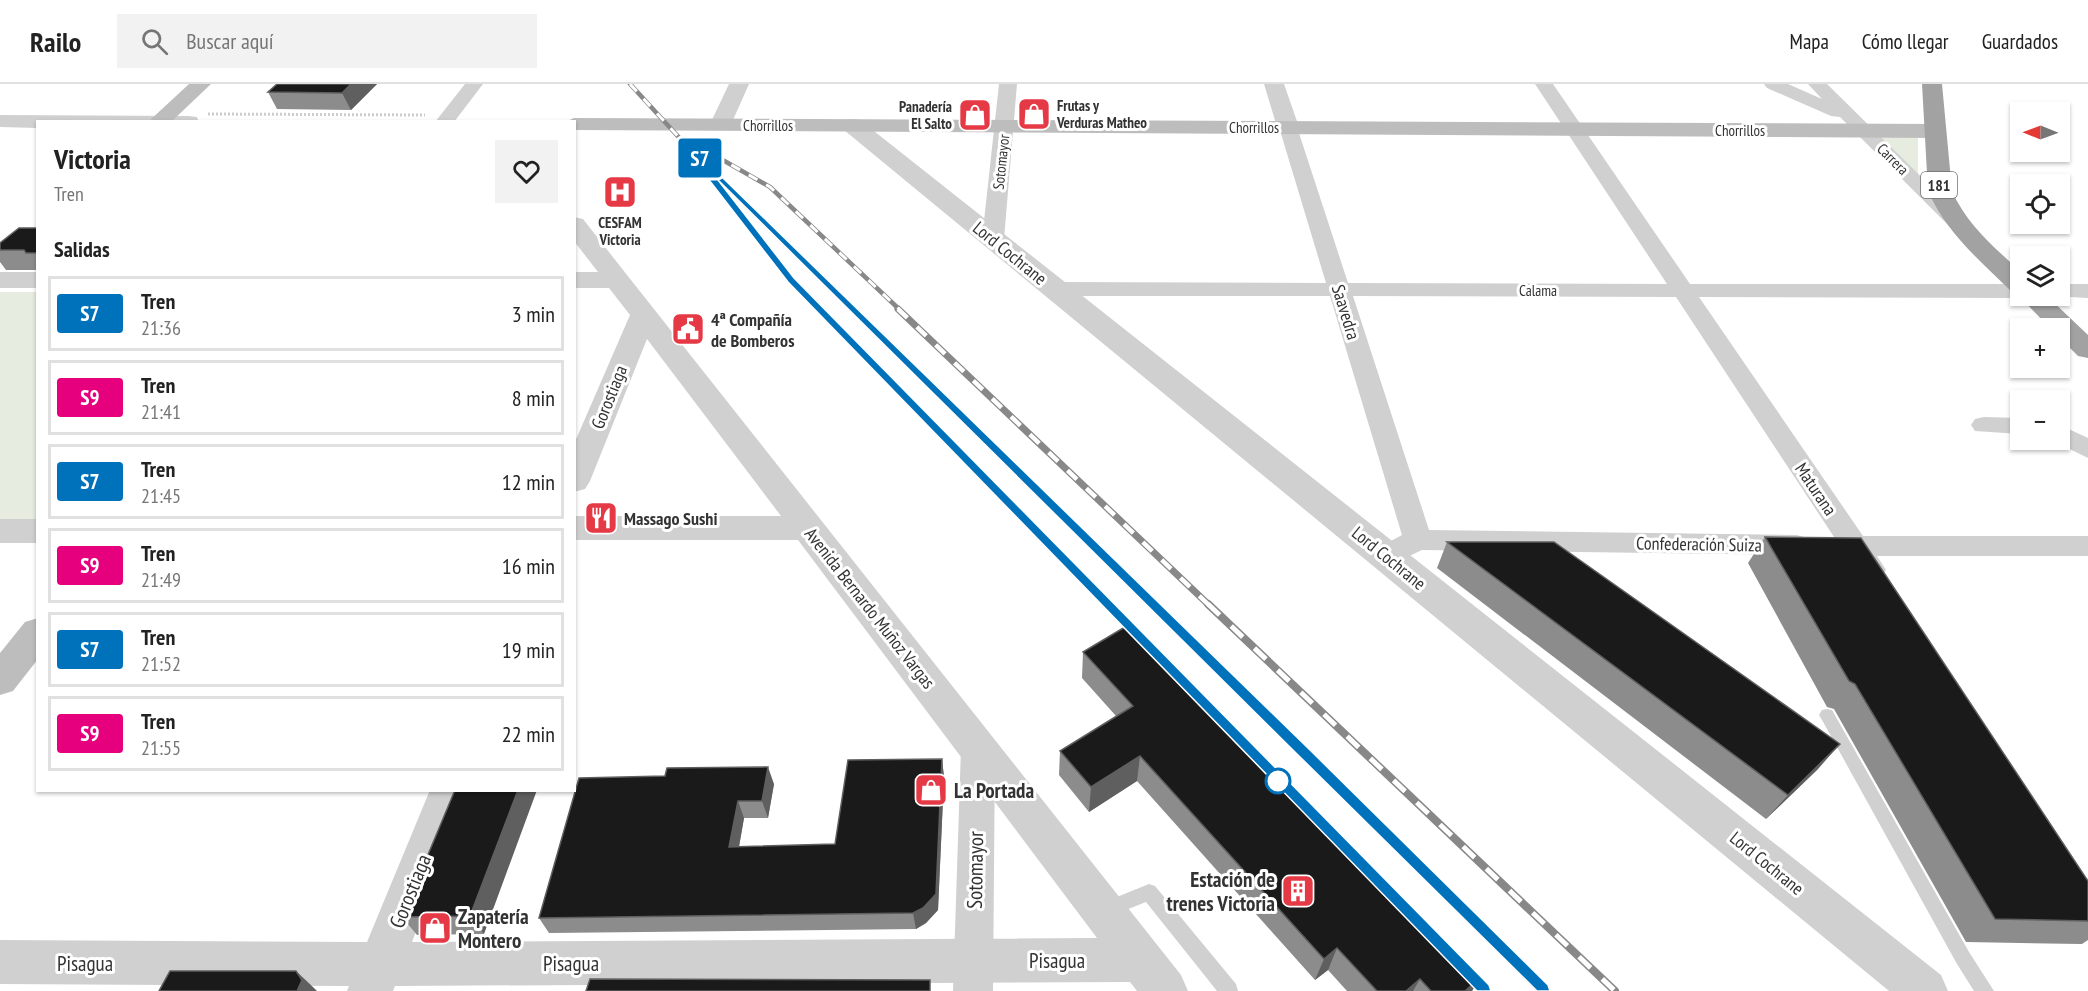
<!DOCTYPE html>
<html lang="es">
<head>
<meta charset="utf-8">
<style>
  body { margin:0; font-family:"PT Sans Narrow",sans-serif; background:#f2f2f2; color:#222; height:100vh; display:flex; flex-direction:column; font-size:22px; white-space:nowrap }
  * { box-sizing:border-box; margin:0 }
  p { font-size:20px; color:#767676 }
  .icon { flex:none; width:33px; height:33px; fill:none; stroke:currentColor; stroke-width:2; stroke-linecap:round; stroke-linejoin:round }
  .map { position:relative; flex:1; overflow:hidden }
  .details { position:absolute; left:36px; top:36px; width:540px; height:672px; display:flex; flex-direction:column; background:#fff; border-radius:0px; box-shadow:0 2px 4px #0004 }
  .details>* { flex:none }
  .badge { padding:0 12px; border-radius:4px; font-size:21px; line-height:39px }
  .needle { width:39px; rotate:271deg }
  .controls { position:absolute; left:2010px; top:18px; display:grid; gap:12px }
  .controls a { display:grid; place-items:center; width:60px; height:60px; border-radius:0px; background:#fff; box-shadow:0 2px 4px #0004; font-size:30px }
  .map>.badge { position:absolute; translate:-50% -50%; box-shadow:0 0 0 3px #fff }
  h2 { padding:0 18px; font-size:22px; line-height:54px }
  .round { display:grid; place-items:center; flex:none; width:63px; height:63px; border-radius:0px; background:#f2f2f2 }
  .headline { display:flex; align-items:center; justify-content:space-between; height:102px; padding:0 18px }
  h1 { font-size:28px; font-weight:700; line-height:45px }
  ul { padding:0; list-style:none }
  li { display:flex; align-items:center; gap:18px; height:75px; margin:0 12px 9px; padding:0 6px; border:3px solid #e0e0e0; border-radius:0px }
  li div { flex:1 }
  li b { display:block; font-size:22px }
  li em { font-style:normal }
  li .badge { min-width:66px; font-weight:700; text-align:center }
  header { display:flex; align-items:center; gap:36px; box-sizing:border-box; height:84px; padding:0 30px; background:#fff; border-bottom:2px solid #e0e0e0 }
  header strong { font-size:28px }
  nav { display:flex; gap:33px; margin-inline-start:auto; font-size:21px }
  .search { width:420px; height:54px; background:#f2f2f2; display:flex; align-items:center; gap:15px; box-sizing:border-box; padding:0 21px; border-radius:0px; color:#767676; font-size:22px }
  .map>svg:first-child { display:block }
  .green { fill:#e6ecdf }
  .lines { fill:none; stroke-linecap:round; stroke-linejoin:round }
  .path { stroke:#cdcdcd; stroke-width:3; stroke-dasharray:2 2; stroke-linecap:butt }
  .service { fill:#d0d0d0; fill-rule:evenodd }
  .minor { fill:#d0d0d0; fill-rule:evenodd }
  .tertiary { fill:#d0d0d0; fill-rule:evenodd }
  .secondary { fill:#bdbdbd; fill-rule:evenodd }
  .trunk { fill:#a2a2a2; fill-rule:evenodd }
  .rail-far2-casing { stroke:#888; stroke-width:4.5 }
  .rail-far1-casing { stroke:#888; stroke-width:7 }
  .rail-casing { stroke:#888; stroke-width:8 }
  .rail-far2 { stroke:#fff; stroke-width:3; stroke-dasharray:10; stroke-linecap:butt }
  .rail-far1 { stroke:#fff; stroke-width:4.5; stroke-dasharray:13; stroke-linecap:butt }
  .rail { stroke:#fff; stroke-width:5; stroke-dasharray:16; stroke-linecap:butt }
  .wall { fill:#8c8c8c }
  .shaded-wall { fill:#5f5f5f }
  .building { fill:#1a1a1a; stroke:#5f5f5f; stroke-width:1.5 }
  .line { fill:#0072bc; stroke:#fff; stroke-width:1.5 }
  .stop-dot { fill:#fff; stroke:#0072bc; stroke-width:3 }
  .labels { text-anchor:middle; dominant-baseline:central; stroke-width:6; stroke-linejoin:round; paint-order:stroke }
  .far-poi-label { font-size:15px; font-weight:bold; fill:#333; stroke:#fff; text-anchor:start }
  .far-street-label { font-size:15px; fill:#333; stroke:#fff }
  .shield { fill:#fff; stroke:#707070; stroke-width:1.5 }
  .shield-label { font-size:16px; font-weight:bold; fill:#333 }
  .street-label { font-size:18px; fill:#333; stroke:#fff }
  .poi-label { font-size:18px; font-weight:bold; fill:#333; stroke:#fff; text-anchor:start }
  .near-poi-label { font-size:21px; font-weight:bold; fill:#333; stroke:#fff; text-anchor:start }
  .near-street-label { font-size:21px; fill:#333; stroke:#fff }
</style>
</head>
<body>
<header>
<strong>Railo</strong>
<div class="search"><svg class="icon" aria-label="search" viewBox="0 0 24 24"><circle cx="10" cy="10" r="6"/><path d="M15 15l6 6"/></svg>Buscar aquí</div>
<nav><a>Mapa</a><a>Cómo llegar</a><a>Guardados</a></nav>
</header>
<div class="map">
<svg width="2088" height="907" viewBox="0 0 2088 907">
  <rect width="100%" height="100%" fill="#fff"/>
  <!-- green -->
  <path class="green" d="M1877,50L1918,51V92Z
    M0,208H37V437L0,438Z"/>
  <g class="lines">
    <!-- path -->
    <path class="path" d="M208,30L425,31"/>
    <!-- service -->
    <path class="service" d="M1827,625L1832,626L1969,868L1994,907H1974L1957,880L1822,636L1819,631L1822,626Z
      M1149,800L1155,802L1236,900L1238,907H1217L1146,818L1108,833L1102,831L1099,825L1102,819Z"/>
    <!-- minor -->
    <path class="minor" d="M465,0H483L454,38H435Z
      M999,0H1017L1004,155L1001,160L993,161L985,160L982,155Z
      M1535,0H1553L1690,200H2020V212H2028L2020,214L1699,213L1863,452H2088V472H1877L1886,486L1881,494C1860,500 1857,489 1847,472L1830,469L1826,462L1830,455L1834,453L1676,213L1353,212L1429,446L1797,451L1807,454L1811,461L1807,468L1797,471L1422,466L1386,483L1376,479L1372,472L1376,465L1402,451L1330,212H1055L1047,210L1044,205L1047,200L1055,198L1326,199L1279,43L1281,39H1295L1297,43L1348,199L1667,200Z
      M1764,0H1788L1822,15L1808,0H1827L1965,136L1968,140L1965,144L1958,146L1951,144L1840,33L1831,32L1767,4Z
      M2060,200H2088V214L2052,212H2060Z
      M1984,333L2020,334V350L1975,347L1971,341L1975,335Z
      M2060,341L2088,354V374L2051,356H2060Z
      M978,650L990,654L995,664L993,907H953L961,664L966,654Z"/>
    <!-- tertiary -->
    <path class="tertiary" d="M729,0H749L729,45L721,46L713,45L710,40Z
      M1264,0H1284L1299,43L1296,48L1288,49L1280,48L1277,43Z
      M0,31L189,32L197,33L199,38H38V44L0,43Z
      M852,35L860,36L1941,891L1948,907H1889L844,46L841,41L844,36Z
      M574,133L583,135L627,191L1181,891L1188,907H1137L1130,898L395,902L393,907H347L349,902L0,900V856L367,858L430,706H470L412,858L1097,854L798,456H574V432H781L647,255L590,397L585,405L574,408V360L630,231L609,204H574V188H598L574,157Z
      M0,188H38V204H0Z
      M0,435H38V459H0Z"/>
    <!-- secondary -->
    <path class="secondary" d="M189,0H211L171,38H148Z
      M574,34L1934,40L1942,42L1945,47L1942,52L1934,54L574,46V38H565Z
      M38,534V575L13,607L0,611V569L25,538Z"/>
    <!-- trunk -->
    <path class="trunk" d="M1922,0H1942L1952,107C1967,141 1994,163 2020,187V209L2011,207C1979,176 1946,148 1928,107Z
      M2020,210V212H2047L2088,251V274L2078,272L2060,254V244H2050L2019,212Z"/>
    <!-- rail-far2 casing -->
    <g class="rail-far2-casing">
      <path id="rail-far2" d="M630,0L685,60L854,226
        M714,71L770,103L900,226
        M717,101L791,196L821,226"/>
    </g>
    <!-- rail-far1 casing -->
    <g class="rail-far1-casing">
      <path id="rail-far1" d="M819,225L1108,522
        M853,225L1154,522
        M898,225L1210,522"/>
    </g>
    <!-- rail casing -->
    <g class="rail-casing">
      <path id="rail" d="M1107,520L1140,554
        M1153,520L1542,907
        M1208,520L1615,907
        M1464,888L1483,907"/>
    </g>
    <!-- rail-far2 -->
    <use href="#rail-far2" class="rail-far2"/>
    <!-- rail-far1 -->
    <use href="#rail-far1" class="rail-far1"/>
    <!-- rail -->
    <use href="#rail" class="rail"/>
  </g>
  <!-- wall -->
  <path class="wall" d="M377,0L351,26L277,25L268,8Z
    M38,144V186H6L0,178V159Z
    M1765,453L2088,797V856L2082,860L1966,858L1834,625L1827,623L1748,479Z
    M1447,458L1818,685L1766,735L1437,484Z
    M1083,568L1480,894L1472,907H1347L1328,886L1315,896L1137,697L1089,728L1059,691L1060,667L1116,632L1082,594Z
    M942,675L944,693L938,826L926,839L916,845L549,849L539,834L665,692L774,700L768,734H744L739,763L835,760Z
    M455,706L484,850L417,851L402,833Z"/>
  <!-- shaded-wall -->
  <path class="shaded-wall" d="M351,0H377L351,26L342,9Z
    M1840,660L1818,685L1766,735L1788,711Z
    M1140,672L1137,697L1089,728L1091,703Z
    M942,675L944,693L938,826L926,839L916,845L913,829Z
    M768,683L774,700L768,734L762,717Z
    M518,706H537L484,850L470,832Z
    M738,717L744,734L736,779L729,763Z
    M1337,864L1328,886L1315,896L1324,875Z
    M296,887L314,904L317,907H297Z
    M1480,894L1472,907H1465Z
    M1420,895L1413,907H1406Z"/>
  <!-- building -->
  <path class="building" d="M277,0H351L342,9L268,8Z
    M19,144H38V169H26L24,166H0V159Z
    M1765,453L1861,454L2088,797V837L1995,835L1855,600L1849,597Z
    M1447,458H1554L1840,660L1788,711Z
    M1130,540L1480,894L1465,907H1431L1420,895L1406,907H1377L1337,864L1324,875L1140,672L1091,703L1060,667L1133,622L1083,568Z
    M942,675L936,810L923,824L913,829L539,834L579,694L665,692L667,684L768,683L762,717H738L729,763L835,760L848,676Z
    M455,706H518L470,832L402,833Z
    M170,887H296L302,896L297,907H159Z
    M590,895L930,896V907H586Z"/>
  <!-- line -->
  <path class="line" d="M685,57L1308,664L1548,901L1550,907H1537L1299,672L718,96L794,194L1489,901L1491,907H1477L788,198L682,61L681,60Z"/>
  <!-- icons -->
  <defs>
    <g id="shop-square" transform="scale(1.725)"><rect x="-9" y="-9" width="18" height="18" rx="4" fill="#e63946" stroke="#fff"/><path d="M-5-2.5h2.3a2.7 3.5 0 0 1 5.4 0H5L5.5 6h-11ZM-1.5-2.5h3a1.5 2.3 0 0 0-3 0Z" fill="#fff"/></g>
    <g id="hospital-square" transform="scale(1.725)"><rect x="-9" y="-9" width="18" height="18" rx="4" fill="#e63946" stroke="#fff"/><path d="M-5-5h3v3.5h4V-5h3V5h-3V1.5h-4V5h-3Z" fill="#fff"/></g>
    <g id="civic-square" transform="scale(1.725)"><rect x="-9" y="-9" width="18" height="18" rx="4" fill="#e63946" stroke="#fff"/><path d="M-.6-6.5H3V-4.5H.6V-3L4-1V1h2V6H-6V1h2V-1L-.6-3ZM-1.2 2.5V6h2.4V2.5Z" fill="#fff"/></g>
    <g id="restaurant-square" transform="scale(1.725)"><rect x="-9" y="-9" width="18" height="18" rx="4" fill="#e63946" stroke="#fff"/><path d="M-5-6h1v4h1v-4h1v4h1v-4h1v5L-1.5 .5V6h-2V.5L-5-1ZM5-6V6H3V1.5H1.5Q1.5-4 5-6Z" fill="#fff"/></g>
    <g id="building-square" transform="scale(1.725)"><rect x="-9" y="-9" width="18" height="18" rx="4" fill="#e63946" stroke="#fff"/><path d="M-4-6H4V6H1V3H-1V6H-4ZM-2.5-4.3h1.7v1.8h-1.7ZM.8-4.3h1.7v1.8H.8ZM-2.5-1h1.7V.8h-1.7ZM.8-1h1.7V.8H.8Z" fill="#fff"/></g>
  </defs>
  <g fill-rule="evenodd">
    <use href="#shop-square" x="1034" y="30"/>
    <use href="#shop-square" x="975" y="31"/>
    <use href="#hospital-square" x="620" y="108"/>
    <use href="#civic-square" x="688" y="245"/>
    <use href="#restaurant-square" x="601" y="434"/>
    <use href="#shop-square" x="931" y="706"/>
    <use href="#building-square" x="1298" y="807"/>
    <use href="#shop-square" x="435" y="844"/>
  </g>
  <!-- markers -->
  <circle class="stop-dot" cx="1278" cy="697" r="12"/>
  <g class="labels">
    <!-- far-poi labels -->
    <g class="far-poi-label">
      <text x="1057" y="21">Frutas y<tspan x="1057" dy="17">Verduras Matheo</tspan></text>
      <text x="952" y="22" text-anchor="end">Panadería<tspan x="952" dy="17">El Salto</tspan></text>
      <text x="620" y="138" text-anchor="middle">CESFAM<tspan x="620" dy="17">Victoria</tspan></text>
    </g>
    <!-- far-street labels -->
    <g class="far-street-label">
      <text x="768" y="41">Chorrillos</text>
      <text x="1254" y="43">Chorrillos</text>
      <text x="1740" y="46">Chorrillos</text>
      <text transform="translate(1893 75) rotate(45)">Carrera</text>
      <text transform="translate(1001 78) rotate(-84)">Sotomayor</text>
      <text x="1538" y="206">Calama</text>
    </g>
    <!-- shield labels -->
    <rect class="shield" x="1921" y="88" width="36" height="26" rx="4.5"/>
    <g class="shield-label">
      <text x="1939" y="101">181</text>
    </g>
    <!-- street labels -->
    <g class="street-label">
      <text transform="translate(1010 169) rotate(39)">Lord Cochrane</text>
      <text transform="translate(1346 228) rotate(73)">Saavedra</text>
      <text transform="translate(609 313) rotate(-68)">Gorostiaga</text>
      <text transform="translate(1816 405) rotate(56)">Maturana</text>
      <text transform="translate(1699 460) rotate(1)">Confederación Suiza</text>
      <text transform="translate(1389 474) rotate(39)">Lord Cochrane</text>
      <text transform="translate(870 524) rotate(52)">Avenida Bernardo Muñoz Vargas</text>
      <text transform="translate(1767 779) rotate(39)">Lord Cochrane</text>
    </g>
    <!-- poi labels -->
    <g class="poi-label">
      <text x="711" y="235">4ª Compañía<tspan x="711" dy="21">de Bomberos</tspan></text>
      <text x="624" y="434">Massago Sushi</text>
    </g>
    <!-- near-poi labels -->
    <g class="near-poi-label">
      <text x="954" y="706">La Portada</text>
      <text x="1275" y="795" text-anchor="end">Estación de<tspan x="1275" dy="24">trenes Victoria</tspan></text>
      <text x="458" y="832">Zapatería<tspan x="458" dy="24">Montero</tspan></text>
    </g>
    <!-- near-street labels -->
    <g class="near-street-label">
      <text transform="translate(975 786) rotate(-89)">Sotomayor</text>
      <text transform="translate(410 807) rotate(-68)">Gorostiaga</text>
      <text x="1057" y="876">Pisagua</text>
      <text x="85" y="879">Pisagua</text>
      <text x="571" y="879">Pisagua</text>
    </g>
  </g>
</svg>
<div class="controls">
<a><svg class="needle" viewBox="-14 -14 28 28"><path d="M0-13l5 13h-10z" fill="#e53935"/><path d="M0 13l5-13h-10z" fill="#767676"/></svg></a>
<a><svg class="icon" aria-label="locate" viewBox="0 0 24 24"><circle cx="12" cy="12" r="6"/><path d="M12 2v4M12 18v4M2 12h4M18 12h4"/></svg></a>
<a><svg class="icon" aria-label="layers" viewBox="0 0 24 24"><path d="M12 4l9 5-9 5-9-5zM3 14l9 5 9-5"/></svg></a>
<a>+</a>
<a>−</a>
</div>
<b class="badge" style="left:700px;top:74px;background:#0072bc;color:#fff">S7</b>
<section class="details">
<div class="headline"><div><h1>Victoria</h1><p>Tren</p></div><a class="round"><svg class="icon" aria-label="heart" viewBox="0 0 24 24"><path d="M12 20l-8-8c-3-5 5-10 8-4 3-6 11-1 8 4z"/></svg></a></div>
<h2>Salidas</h2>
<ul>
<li><span class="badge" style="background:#0072bc;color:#fff">S7</span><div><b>Tren</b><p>21:36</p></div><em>3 min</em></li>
<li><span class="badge" style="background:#e6007e;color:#fff">S9</span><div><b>Tren</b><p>21:41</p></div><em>8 min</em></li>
<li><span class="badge" style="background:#0072bc;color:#fff">S7</span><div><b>Tren</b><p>21:45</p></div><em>12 min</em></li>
<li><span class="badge" style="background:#e6007e;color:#fff">S9</span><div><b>Tren</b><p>21:49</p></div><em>16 min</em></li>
<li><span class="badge" style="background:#0072bc;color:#fff">S7</span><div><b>Tren</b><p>21:52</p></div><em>19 min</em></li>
<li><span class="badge" style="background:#e6007e;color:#fff">S9</span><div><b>Tren</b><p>21:55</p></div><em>22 min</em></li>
</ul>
</section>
</div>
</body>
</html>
